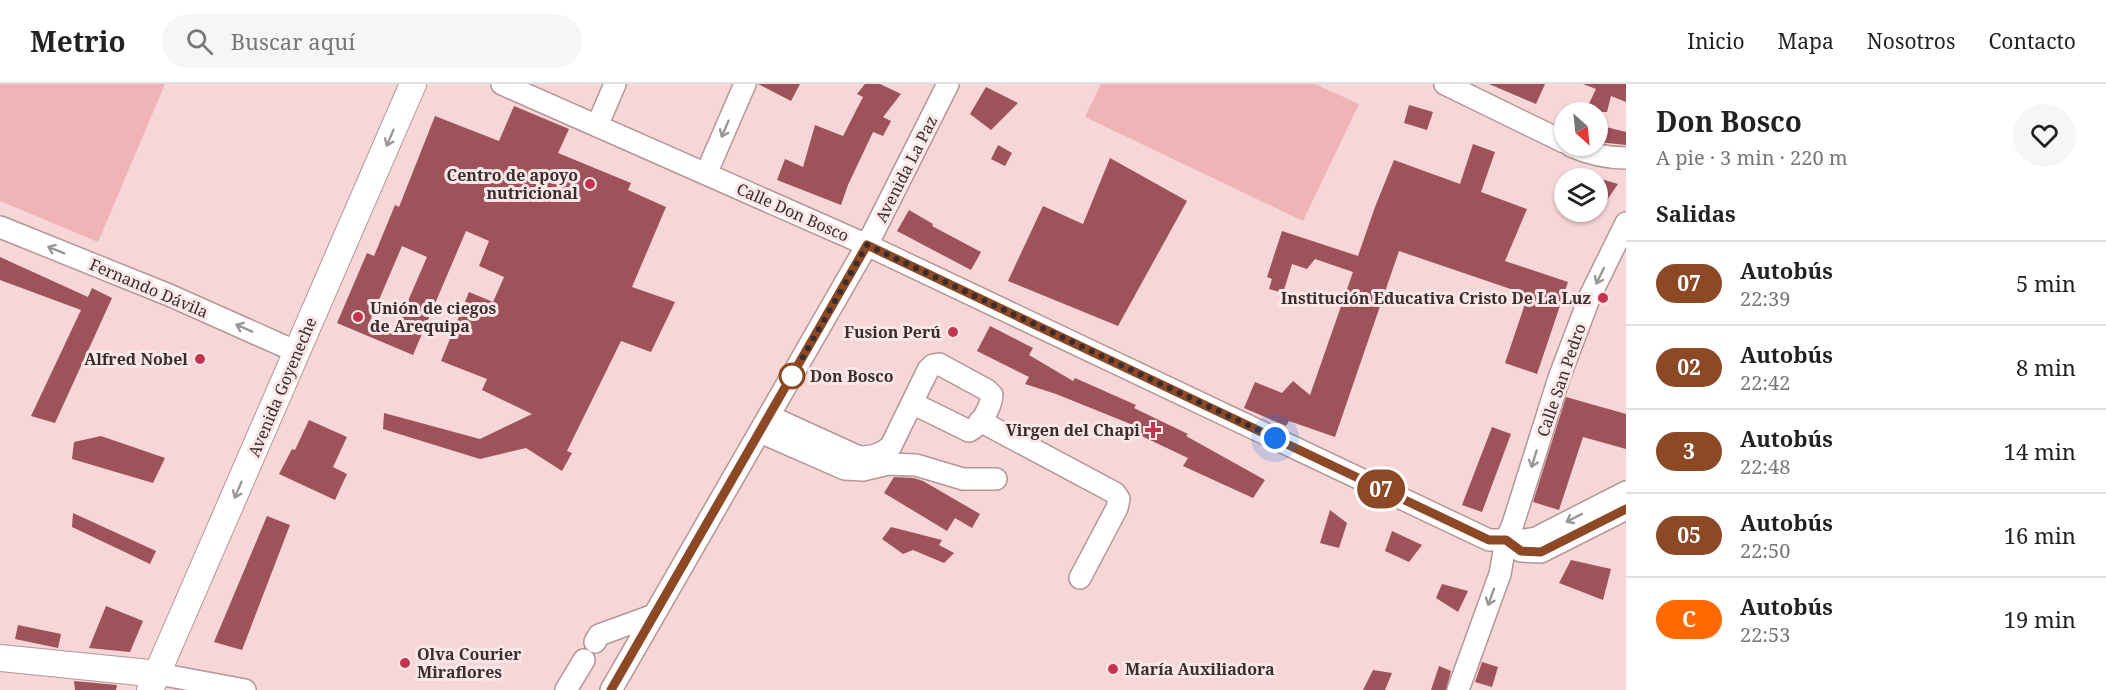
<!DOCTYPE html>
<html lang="es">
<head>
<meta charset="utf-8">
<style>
  body { margin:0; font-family:"Noto Serif",serif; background:#f6f6f6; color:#222; height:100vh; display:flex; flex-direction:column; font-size:22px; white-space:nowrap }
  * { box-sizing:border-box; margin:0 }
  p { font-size:20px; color:#767676 }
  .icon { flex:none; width:33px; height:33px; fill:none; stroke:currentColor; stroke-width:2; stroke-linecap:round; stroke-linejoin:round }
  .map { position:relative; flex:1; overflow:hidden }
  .sheet { display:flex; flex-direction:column; background:#fff; width:480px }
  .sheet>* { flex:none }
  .badge { padding:0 12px; border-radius:20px; font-size:21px; line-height:39px }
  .needle { width:39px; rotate:153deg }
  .tools { position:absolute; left:1554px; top:18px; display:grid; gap:12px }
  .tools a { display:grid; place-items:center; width:54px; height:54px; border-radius:50%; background:#fff; box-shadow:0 2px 4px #0004; font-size:30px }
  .you { position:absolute; width:30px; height:30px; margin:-15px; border:4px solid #fff; border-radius:50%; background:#1a73e8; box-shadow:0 0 0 9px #1a73e833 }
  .map>.badge { position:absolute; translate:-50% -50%; box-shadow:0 0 0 3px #fff }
  h2 { padding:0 30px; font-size:22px; line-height:54px }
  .round { display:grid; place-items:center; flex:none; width:63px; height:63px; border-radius:32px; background:#f6f6f6 }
  .overview { display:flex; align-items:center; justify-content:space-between; height:102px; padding:0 30px }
  h1 { font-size:28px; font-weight:700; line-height:45px }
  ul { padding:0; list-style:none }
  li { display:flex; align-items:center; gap:18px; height:84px; padding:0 30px; border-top:2px solid #e0e0e0 }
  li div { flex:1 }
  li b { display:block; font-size:22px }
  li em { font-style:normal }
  li .badge { min-width:66px; font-weight:700; text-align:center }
  header { display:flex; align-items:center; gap:36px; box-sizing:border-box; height:84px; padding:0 30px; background:#fff; border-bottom:2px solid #e0e0e0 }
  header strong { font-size:28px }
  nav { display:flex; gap:33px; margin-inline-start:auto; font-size:21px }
  .search { width:420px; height:54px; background:#f6f6f6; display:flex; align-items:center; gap:15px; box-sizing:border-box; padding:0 21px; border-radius:33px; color:#767676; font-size:22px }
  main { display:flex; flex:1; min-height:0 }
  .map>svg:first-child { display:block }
  .green { fill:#f0b3b6 }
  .building { fill:#9e5259; fill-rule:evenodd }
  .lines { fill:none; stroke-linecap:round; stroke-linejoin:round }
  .minor-casing { stroke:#b49697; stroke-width:24 }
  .major-casing { stroke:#b49697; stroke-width:28 }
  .minor { stroke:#fff; stroke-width:21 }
  .major { stroke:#fff; stroke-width:26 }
  .oneway { stroke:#9c9696 }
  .line-casing { stroke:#fff; stroke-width:14 }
  .line { stroke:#8d4925; stroke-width:9 }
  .walk { stroke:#392d2d; stroke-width:6; stroke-dasharray:0 10.8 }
  .poi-dot { fill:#c4344e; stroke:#fbe7e7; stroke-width:2 }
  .stop-dot { fill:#fff; stroke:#8d4925; stroke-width:3 }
  .labels { text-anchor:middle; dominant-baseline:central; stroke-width:6; stroke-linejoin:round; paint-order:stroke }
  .street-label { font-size:16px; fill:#392d2d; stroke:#fbe7e7 }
  .poi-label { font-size:16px; font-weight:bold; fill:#392d2d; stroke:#fbe7e7; text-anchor:end }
  .stop-label { font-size:16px; font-weight:bold; fill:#392d2d; stroke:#fbe7e7; text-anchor:start }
</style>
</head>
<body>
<header>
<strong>Metrio</strong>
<div class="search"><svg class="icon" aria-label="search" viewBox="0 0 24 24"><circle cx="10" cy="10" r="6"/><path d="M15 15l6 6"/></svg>Buscar aquí</div>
<nav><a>Inicio</a><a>Mapa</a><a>Nosotros</a><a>Contacto</a></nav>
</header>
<main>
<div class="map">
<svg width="1626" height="606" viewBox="0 0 1626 606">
  <rect width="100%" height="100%" fill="#f6d6d7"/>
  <!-- green -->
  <path class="green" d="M0,0H165L98,158L0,117Z
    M1101,0H1315L1359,20L1303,137L1085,33Z"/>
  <!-- building -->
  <path class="building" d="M758,0H800L791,17Z
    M865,0H880L901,10L883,33L891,37L883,52L873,48L848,101L841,121L777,96L785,75L803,83L815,41L843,52L863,13L857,10Z
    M1489,0H1545L1536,20Z
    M1583,0H1626V18L1611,12L1607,28H1585L1596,5Z
    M986,3L1018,19L991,46L970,30Z
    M1409,21L1433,28L1427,46L1404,39Z
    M514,22L569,45L558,69L631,99L628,106L666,123L632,203L675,218L651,268L621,257L567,367L572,369L562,387L526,364L480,375L383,345L384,329L480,355L532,330L482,306L487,295L441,277L469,208L493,218L504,193L479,182L489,157L466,147L413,271L337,239L367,169L374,172L395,121L399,123L435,32L499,57ZM402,162L427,173L395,247L370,237Z
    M1598,41L1626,48V61L1598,58Z
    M1473,60L1495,68L1481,108L1527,125L1505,177L1568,198L1537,290L1505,279L1528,211L1399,167L1335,353L1289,337L1286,342L1244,324L1255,298L1282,309L1293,297L1310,311L1353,188L1315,175L1307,185L1292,180L1283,209L1269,205L1272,195L1267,193L1282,147L1358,172L1375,123L1394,76L1460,100Z
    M998,61L1012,69L1005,82L991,75Z
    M1110,74L1187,117L1118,242L1008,197L1043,122L1083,140Z
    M1598,94L1618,100L1598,129Z
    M909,126L933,140L932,142L981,168L971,186L897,147Z
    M0,173L88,213L92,204L112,214L55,339L31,332L81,226L0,196Z
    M990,242L1033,264L1029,271L1073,297L1075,294L1136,321L1134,324L1188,350L1186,352L1265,396L1253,414L1183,382L1188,374L1131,347L1133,341L1056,310L1025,300L1029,293L977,267Z
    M1566,313L1626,330V365L1583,353L1559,426L1533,418Z
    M309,336L347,353L333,383L347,390L335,416L279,390L292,365L295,366Z
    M1492,343L1511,350L1482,428L1462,421Z
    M101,352L165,374L153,399L72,375L74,358Z
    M894,393L914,394L923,397L980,430L972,444L955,434L947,447L884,409Z
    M1330,426L1347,439L1339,464L1320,459Z
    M73,429L156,467L150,480L72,443Z
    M267,432L290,441L242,566L214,558Z
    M891,443L942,456L939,461L954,469L944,479L913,466L903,470L882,455Z
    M1392,447L1422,461L1409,478L1385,467Z
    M1571,476L1611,485L1603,516L1559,499Z
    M1442,500L1468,507L1458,528L1436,514Z
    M106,522L143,537L130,568L89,564Z
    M18,541L61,550L58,564L15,555Z
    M1482,578L1498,583L1492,603L1475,598Z
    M1439,582L1451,587L1446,606H1431Z
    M1373,586L1392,589L1385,606H1363Z
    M74,597L117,601L116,606H75Z"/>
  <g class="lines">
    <!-- minor casing -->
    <g class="minor-casing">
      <path id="minor" d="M502,0L867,161L1489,456H1525L1536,454L1626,408
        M1445,0L1564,58
        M597,42L615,0
        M1571,62C1589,70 1606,74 1626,74
        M706,90L745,0
        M0,143L169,211L297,268
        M769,332L859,373C872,373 881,371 891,362L928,286L933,281L939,280L987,306L992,311C991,324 980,342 969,347L912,319
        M980,337L1115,409L1119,415L1117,424L1080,494
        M760,348L845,385L863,386L888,380L916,381L963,395H996
        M1513,462L1521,467L1541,468L1626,425
        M595,558L599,551L654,531
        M159,590L245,606
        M566,606L584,576
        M611,606L867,161L948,0
        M1458,606L1500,490L1506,456L1513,440L1559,294L1590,212L1626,139"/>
    </g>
    <!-- major casing -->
    <g class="major-casing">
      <path id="major" d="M0,574L159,590
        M150,606L413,0"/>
    </g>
    <!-- minor -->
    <use href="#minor" class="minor"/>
    <!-- major -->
    <use href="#major" class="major"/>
  </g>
  <!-- one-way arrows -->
  <defs><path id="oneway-shaft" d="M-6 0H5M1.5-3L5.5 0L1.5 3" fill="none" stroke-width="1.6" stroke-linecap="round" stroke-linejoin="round" transform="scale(1.5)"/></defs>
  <g class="oneway">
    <use href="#oneway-shaft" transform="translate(725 45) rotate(113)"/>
    <use href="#oneway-shaft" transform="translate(390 54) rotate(113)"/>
    <use href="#oneway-shaft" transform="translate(56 166) rotate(-158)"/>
    <use href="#oneway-shaft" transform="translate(1600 192) rotate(116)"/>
    <use href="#oneway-shaft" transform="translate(244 244) rotate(-156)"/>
    <use href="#oneway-shaft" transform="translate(1534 375) rotate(107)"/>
    <use href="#oneway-shaft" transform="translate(238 406) rotate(113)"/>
    <use href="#oneway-shaft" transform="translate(1574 434) rotate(153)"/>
    <use href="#oneway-shaft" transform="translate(1491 513) rotate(110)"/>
  </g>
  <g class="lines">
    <!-- line casing -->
    <g class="line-casing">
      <path id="line" d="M611,606L867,161L1489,456H1506L1521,467L1541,468L1626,425"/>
    </g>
    <!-- line -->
    <use href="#line" class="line"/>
    <!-- walk -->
    <path class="walk" d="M792,292L867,161L1275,354"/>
  </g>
  <!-- markers -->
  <g class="poi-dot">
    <circle cx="590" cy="100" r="6"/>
    <circle cx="1603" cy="214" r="6"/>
    <circle cx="358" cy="233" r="6"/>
    <circle cx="953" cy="248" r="6"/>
    <circle cx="200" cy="275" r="6"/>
    <path d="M1150 337h6v6h6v6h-6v6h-6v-6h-6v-6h6z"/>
    <circle cx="405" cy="579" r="6"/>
    <circle cx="1113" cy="585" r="6"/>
  </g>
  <circle class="stop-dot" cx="792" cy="292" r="12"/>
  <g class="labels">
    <!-- street labels -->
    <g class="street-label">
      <text transform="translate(906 85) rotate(-63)">Avenida La Paz</text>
      <text transform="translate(793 128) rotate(24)">Calle Don Bosco</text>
      <text transform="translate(149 204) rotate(23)">Fernando Dávila</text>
      <text transform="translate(1561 296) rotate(-71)">Calle San Pedro</text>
      <text transform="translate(282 303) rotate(-67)">Avenida Goyeneche</text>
    </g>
    <!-- poi labels -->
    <g class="poi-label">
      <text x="578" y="91">Centro de apoyo<tspan x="578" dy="18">nutricional</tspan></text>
      <text x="1591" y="214">Institución Educativa Cristo De La Luz</text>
      <text x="370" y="224" text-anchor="start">Unión de ciegos<tspan x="370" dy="18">de Arequipa</tspan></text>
      <text x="941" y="248">Fusion Perú</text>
      <text x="188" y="275">Alfred Nobel</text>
      <text x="1140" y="346">Virgen del Chapi</text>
      <text x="417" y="570" text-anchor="start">Olva Courier<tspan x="417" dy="18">Miraflores</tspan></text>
      <text x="1125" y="585" text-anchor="start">María Auxiliadora</text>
    </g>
    <!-- stop labels -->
    <g class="stop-label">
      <text x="810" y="292">Don Bosco</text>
    </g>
  </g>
</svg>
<div class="tools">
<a><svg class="needle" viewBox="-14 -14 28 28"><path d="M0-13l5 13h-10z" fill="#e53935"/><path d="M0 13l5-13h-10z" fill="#767676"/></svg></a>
<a><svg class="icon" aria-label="layers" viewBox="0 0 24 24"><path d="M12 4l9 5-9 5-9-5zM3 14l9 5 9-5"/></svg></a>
</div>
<div class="you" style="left:1275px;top:354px"></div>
<b class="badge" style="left:1381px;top:405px;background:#8d4925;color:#fff">07</b>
</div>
<section class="sheet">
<div class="overview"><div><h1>Don Bosco</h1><p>A pie · 3 min · 220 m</p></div><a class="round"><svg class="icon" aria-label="heart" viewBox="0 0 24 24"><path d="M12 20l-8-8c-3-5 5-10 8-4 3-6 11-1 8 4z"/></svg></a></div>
<h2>Salidas</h2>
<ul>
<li><span class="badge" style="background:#8d4925;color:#fff">07</span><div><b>Autobús</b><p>22:39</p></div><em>5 min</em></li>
<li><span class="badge" style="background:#8d4925;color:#fff">02</span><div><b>Autobús</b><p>22:42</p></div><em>8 min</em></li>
<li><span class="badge" style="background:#8d4925;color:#fff">3</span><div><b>Autobús</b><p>22:48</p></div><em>14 min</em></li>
<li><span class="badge" style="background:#8d4925;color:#fff">05</span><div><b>Autobús</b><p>22:50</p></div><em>16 min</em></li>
<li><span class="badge" style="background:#ff6900;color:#fff">C</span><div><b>Autobús</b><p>22:53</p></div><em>19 min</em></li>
</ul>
</section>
</main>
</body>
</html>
